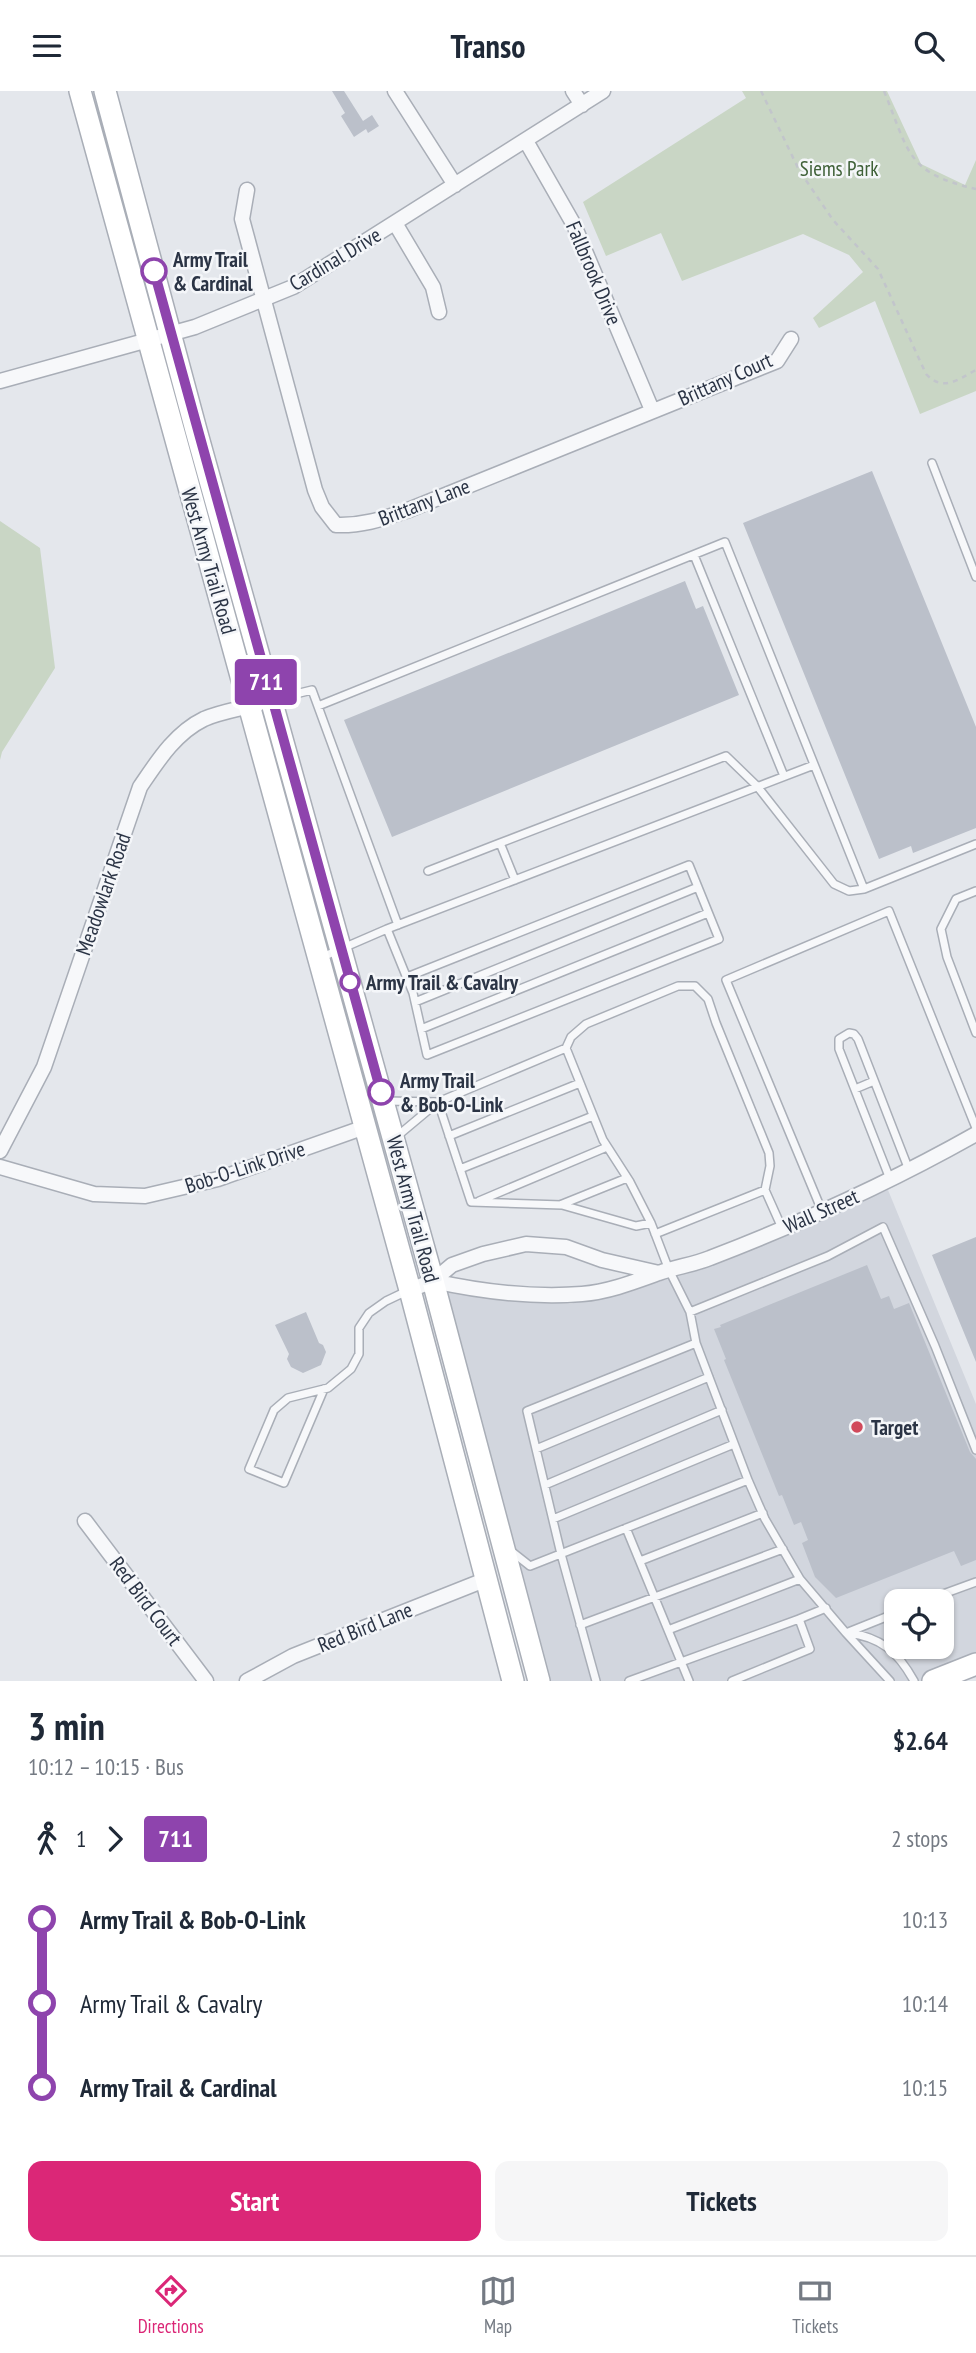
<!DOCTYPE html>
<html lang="en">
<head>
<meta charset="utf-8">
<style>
  body { margin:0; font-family:"PT Sans Narrow",sans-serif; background:#f6f6f7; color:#1f2937; height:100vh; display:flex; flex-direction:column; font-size:26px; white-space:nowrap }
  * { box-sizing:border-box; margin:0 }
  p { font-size:23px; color:#747a83 }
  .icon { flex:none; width:38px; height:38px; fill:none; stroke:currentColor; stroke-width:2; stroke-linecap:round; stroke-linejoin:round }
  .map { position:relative; height:1590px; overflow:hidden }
  .drawer { display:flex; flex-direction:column; background:#fff; flex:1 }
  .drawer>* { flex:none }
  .badge { padding:0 14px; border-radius:5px; font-size:24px; line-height:46px }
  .controls { position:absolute; left:884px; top:1498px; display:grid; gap:14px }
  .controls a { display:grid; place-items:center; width:70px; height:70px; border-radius:14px; background:#fff; box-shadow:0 2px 5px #0004; font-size:35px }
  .map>.badge { position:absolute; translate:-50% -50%; box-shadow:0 0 0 4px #fff }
  .legs { display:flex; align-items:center; gap:10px; height:77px; padding:0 28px; font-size:23px }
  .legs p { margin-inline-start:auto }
  .summary { display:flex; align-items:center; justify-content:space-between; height:119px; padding:0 28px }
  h1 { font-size:38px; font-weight:700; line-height:52px }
  .action { display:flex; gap:14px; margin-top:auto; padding:14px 28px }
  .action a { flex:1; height:80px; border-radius:14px; background:#db2777; color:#fff; font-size:28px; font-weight:700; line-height:80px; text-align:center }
  .action a+a { background:#f6f6f7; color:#1f2937 }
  ul { padding:0 28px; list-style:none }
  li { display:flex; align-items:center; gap:24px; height:84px; font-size:26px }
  li i { display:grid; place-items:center; width:10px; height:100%; margin:0 9px; background:currentColor }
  li i::after { content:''; width:18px; height:18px; margin:-9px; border:5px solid; border-radius:50%; background:#fff }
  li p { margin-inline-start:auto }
  li:first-child i { background:linear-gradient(#0000 50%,currentColor 0) }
  li:last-child i { background:linear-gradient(currentColor 50%,#0000 0) }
  header { display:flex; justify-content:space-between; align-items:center; height:91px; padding:0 28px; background:#fff; font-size:32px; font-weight:700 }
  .tab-bar { display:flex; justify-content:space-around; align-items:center; height:98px; border-top:2px solid #e0e1e3; background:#fff; font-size:19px; color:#747a83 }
  .tab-bar a { display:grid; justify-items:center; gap:4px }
  .tab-bar .current { color:#db2777 }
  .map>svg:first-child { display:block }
  .built { fill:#d2d6de; fill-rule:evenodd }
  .green { fill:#c9d6c5 }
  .building { fill:#bbc0ca }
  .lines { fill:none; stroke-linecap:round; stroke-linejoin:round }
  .lane-casing { stroke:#a9aeb7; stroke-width:10 }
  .street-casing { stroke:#a9aeb7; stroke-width:17 }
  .secondary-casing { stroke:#a9aeb7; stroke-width:24 }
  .path { stroke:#c2c5cb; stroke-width:2.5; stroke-dasharray:5 5; stroke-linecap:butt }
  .lane { stroke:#f7f8fa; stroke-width:7 }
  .street { stroke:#f7f8fa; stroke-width:14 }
  .secondary { stroke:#fff; stroke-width:21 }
  .line-1-casing { stroke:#fff; stroke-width:16 }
  .line-1 { stroke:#8e44ad; stroke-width:10 }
  .stop-1-dot { fill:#fff; stroke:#8e44ad; stroke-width:3.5 }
  .poi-dot { fill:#d1495b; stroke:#f4f6f9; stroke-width:2.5 }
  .labels { text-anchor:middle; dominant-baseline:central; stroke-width:5; stroke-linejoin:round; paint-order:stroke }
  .park-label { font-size:21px; fill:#3f6138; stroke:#f4f6f9 }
  .stop-label { font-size:21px; font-weight:bold; fill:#2b3445; stroke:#f4f6f9; text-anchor:start }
  .street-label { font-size:21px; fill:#2b3445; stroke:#f4f6f9 }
  .poi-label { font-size:21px; font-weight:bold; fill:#2b3445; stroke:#f4f6f9; text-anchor:start }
</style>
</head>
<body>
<header><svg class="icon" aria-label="menu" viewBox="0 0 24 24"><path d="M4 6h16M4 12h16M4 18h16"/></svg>Transo<svg class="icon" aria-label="search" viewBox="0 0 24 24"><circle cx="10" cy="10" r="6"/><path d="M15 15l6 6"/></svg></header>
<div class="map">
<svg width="976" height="1590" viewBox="0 0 976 1590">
  <rect width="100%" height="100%" fill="#e4e7ec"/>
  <!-- built -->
  <path class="built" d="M888,1099L976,1313V1568L922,1590H549L443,1200L494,1207L570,1213L710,1175ZM896,1510H942V1556H896Z"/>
  <!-- green -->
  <path class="green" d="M742,0H887L921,73L965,94L976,69V300L920,323L875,210L819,237L813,227L863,181L849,164L803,143L682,190L661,142L606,165L583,111L746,7Z
    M0,430L40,457L55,577L2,661L0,669Z"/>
  <!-- building -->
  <path class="building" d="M332,0H344L363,30L372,24L379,35L368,42L366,38L354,46L341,25L345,22Z
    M872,380L976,636V737L913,762L911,755L879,768L743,432Z
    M685,490L696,518L703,515L739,604L392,746L344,629Z
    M976,1146V1271L932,1164Z
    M867,1174L881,1208L889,1205L894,1218L909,1212L970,1361L976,1368V1469L961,1475L954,1460L836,1507L815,1486L802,1452L808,1449L801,1431L794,1434L782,1404L779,1405L724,1269L726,1268L714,1238L721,1236L720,1234Z
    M306,1221L319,1252L323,1254L326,1261L321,1274L303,1282L291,1276L287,1268L289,1263L275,1234Z"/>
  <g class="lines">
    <!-- lane casing -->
    <g class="lane-casing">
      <path id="lane" d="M932,372L976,486
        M694,464L784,685
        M275,608L312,599L398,834
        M318,615L725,451L864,798L849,800L834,793L757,695L726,665L500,752L515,789
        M428,780L500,752
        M864,798L976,753
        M976,800L956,808L941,838L947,866L976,942
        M387,838L413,902L427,964L719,848L689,774L407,886
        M320,867L387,838L814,674
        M415,911L698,796
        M421,938L708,822
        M566,957L571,946L586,933L678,895H695L708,908L716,932L769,1062L770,1075L765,1099
        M855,998L874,990
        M386,1010L437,1011
        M449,1045L580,992
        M395,1047L438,1011L566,957L603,1049L630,1091L651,1132L636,1135L562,1114L471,1111L438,1011
        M460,1078L593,1025
        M890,1088L839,958V948L849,942L854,943L858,948L909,1079
        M479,1110L607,1056
        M560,1114L627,1087
        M822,1120L726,889L889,820L976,1037
        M651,1132L669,1179L690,1221L828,1165L883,1136L935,1255L976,1359
        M655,1143L765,1099L782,1137
        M696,1252L748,1389
        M324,1298L284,1392L249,1378L274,1319L288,1307L328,1297L351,1278L359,1263V1237L369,1222L386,1210L407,1200
        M536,1358L709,1286
        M545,1394L722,1319
        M553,1428L734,1353
        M626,1437L689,1590
        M511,1460L530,1475L748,1389L765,1428L800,1488L846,1542L896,1522
        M640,1470L763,1422
        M924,1510L976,1491
        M580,1534L783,1458
        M668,1539L800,1488
        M846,1542L890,1590
        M848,1542C881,1546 898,1561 914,1590
        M596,1590L561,1463L527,1320L696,1252L690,1221
        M629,1590L799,1528
        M732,1590L810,1558L799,1528L826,1517"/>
    </g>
    <!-- street casing -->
    <g class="street-casing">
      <path id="street" d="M395,0L455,94
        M573,0L582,14
        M526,50L574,134L652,319
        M247,99L242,128L315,399L322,416L336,434C362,435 382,428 406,420L777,270L791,248
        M395,132L433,196L439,221
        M0,290L195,236L293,196L603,0
        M0,1060L44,976L140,696C157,671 175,642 204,628C220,621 240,618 258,613
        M0,1076L94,1103L145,1105L218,1088L365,1036
        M433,1190C483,1201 531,1207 582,1203C608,1201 634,1191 659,1182C675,1176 693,1174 710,1167C801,1132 891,1091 976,1043
        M410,1199L433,1190L452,1174L483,1163L526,1153L566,1156L602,1169L659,1182
        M85,1430L206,1590
        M247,1590L293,1565L487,1488"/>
    </g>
    <!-- secondary casing -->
    <g class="secondary-casing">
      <path id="secondary" d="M80,0L410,1199L513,1590
        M105,0L196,339L433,1190L539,1590
        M933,1590L976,1573"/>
    </g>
    <!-- path -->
    <path class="path" d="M761,0L799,79L833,129L878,178L926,283C943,301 957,289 976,279
      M884,0C909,61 906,82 976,98"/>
    <!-- lane -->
    <use href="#lane" class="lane"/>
    <!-- street -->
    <use href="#street" class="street"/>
    <!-- secondary -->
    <use href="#secondary" class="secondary"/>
  </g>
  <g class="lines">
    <!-- line-1 casing -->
    <g class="line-1-casing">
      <path id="line-1" d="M154,180L381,1001"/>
    </g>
    <!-- line-1 -->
    <use href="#line-1" class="line-1"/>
  </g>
  <!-- markers -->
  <g class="stop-1-dot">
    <circle cx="154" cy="180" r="12"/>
    <circle cx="350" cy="891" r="9"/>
    <circle cx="381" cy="1001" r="12"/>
  </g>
  <circle class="poi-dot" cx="857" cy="1336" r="7"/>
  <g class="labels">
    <!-- park labels -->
    <g class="park-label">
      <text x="839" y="77">Siems Park</text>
    </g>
    <!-- stop labels -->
    <g class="stop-label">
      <text x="173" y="168">Army Trail<tspan x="173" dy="24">&amp; Cardinal</tspan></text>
      <text x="366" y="891">Army Trail &amp; Cavalry</text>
      <text x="400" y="989">Army Trail<tspan x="400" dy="24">&amp; Bob-O-Link</tspan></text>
    </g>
    <!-- street labels -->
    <g class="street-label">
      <text transform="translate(335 168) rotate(-31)">Cardinal Drive</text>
      <text transform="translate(594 182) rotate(67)">Fallbrook Drive</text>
      <text transform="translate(725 288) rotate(-24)">Brittany Court</text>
      <text transform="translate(424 411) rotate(-21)">Brittany Lane</text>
      <text transform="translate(209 470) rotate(74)">West Army Trail Road</text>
      <text transform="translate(103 803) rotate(-71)">Meadowlark Road</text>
      <text transform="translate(245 1076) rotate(-18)">Bob-O-Link Drive</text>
      <text transform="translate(413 1118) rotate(75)">West Army Trail Road</text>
      <text transform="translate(821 1120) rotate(-24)">Wall Street</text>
      <text transform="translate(146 1510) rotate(53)">Red Bird Court</text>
      <text transform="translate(365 1536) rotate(-22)">Red Bird Lane</text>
    </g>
    <!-- poi labels -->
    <g class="poi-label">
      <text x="871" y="1336">Target</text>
    </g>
  </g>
</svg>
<div class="controls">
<a><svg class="icon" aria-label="locate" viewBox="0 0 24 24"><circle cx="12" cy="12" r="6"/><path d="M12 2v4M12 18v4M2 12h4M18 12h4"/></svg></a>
</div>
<b class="badge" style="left:266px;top:591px;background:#8e44ad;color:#fff">711</b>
</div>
<section class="drawer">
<div class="summary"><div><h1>3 min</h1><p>10:12 – 10:15 · Bus</p></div><b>$2.64</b></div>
<div class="legs"><svg class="icon" aria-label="walk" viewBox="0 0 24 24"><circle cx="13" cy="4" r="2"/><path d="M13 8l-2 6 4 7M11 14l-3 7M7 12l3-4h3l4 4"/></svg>1<svg class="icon" aria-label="forward" viewBox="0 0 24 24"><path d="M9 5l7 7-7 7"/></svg><b class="badge" style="background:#8e44ad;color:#fff">711</b><p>2 stops</p></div>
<ul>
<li><i style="color:#8e44ad"></i><b>Army Trail &amp; Bob-O-Link</b><p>10:13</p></li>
<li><i style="color:#8e44ad"></i><span>Army Trail &amp; Cavalry</span><p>10:14</p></li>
<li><i style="color:#8e44ad"></i><b>Army Trail &amp; Cardinal</b><p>10:15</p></li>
</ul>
<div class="action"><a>Start</a><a>Tickets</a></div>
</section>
<nav class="tab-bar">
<a class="current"><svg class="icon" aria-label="directions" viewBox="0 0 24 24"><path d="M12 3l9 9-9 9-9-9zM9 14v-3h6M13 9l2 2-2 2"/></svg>Directions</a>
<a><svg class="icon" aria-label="map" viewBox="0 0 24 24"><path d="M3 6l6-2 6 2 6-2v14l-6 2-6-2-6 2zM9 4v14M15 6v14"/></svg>Map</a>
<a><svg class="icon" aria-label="tickets" viewBox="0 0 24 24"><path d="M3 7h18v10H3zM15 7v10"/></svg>Tickets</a>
</nav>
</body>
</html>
